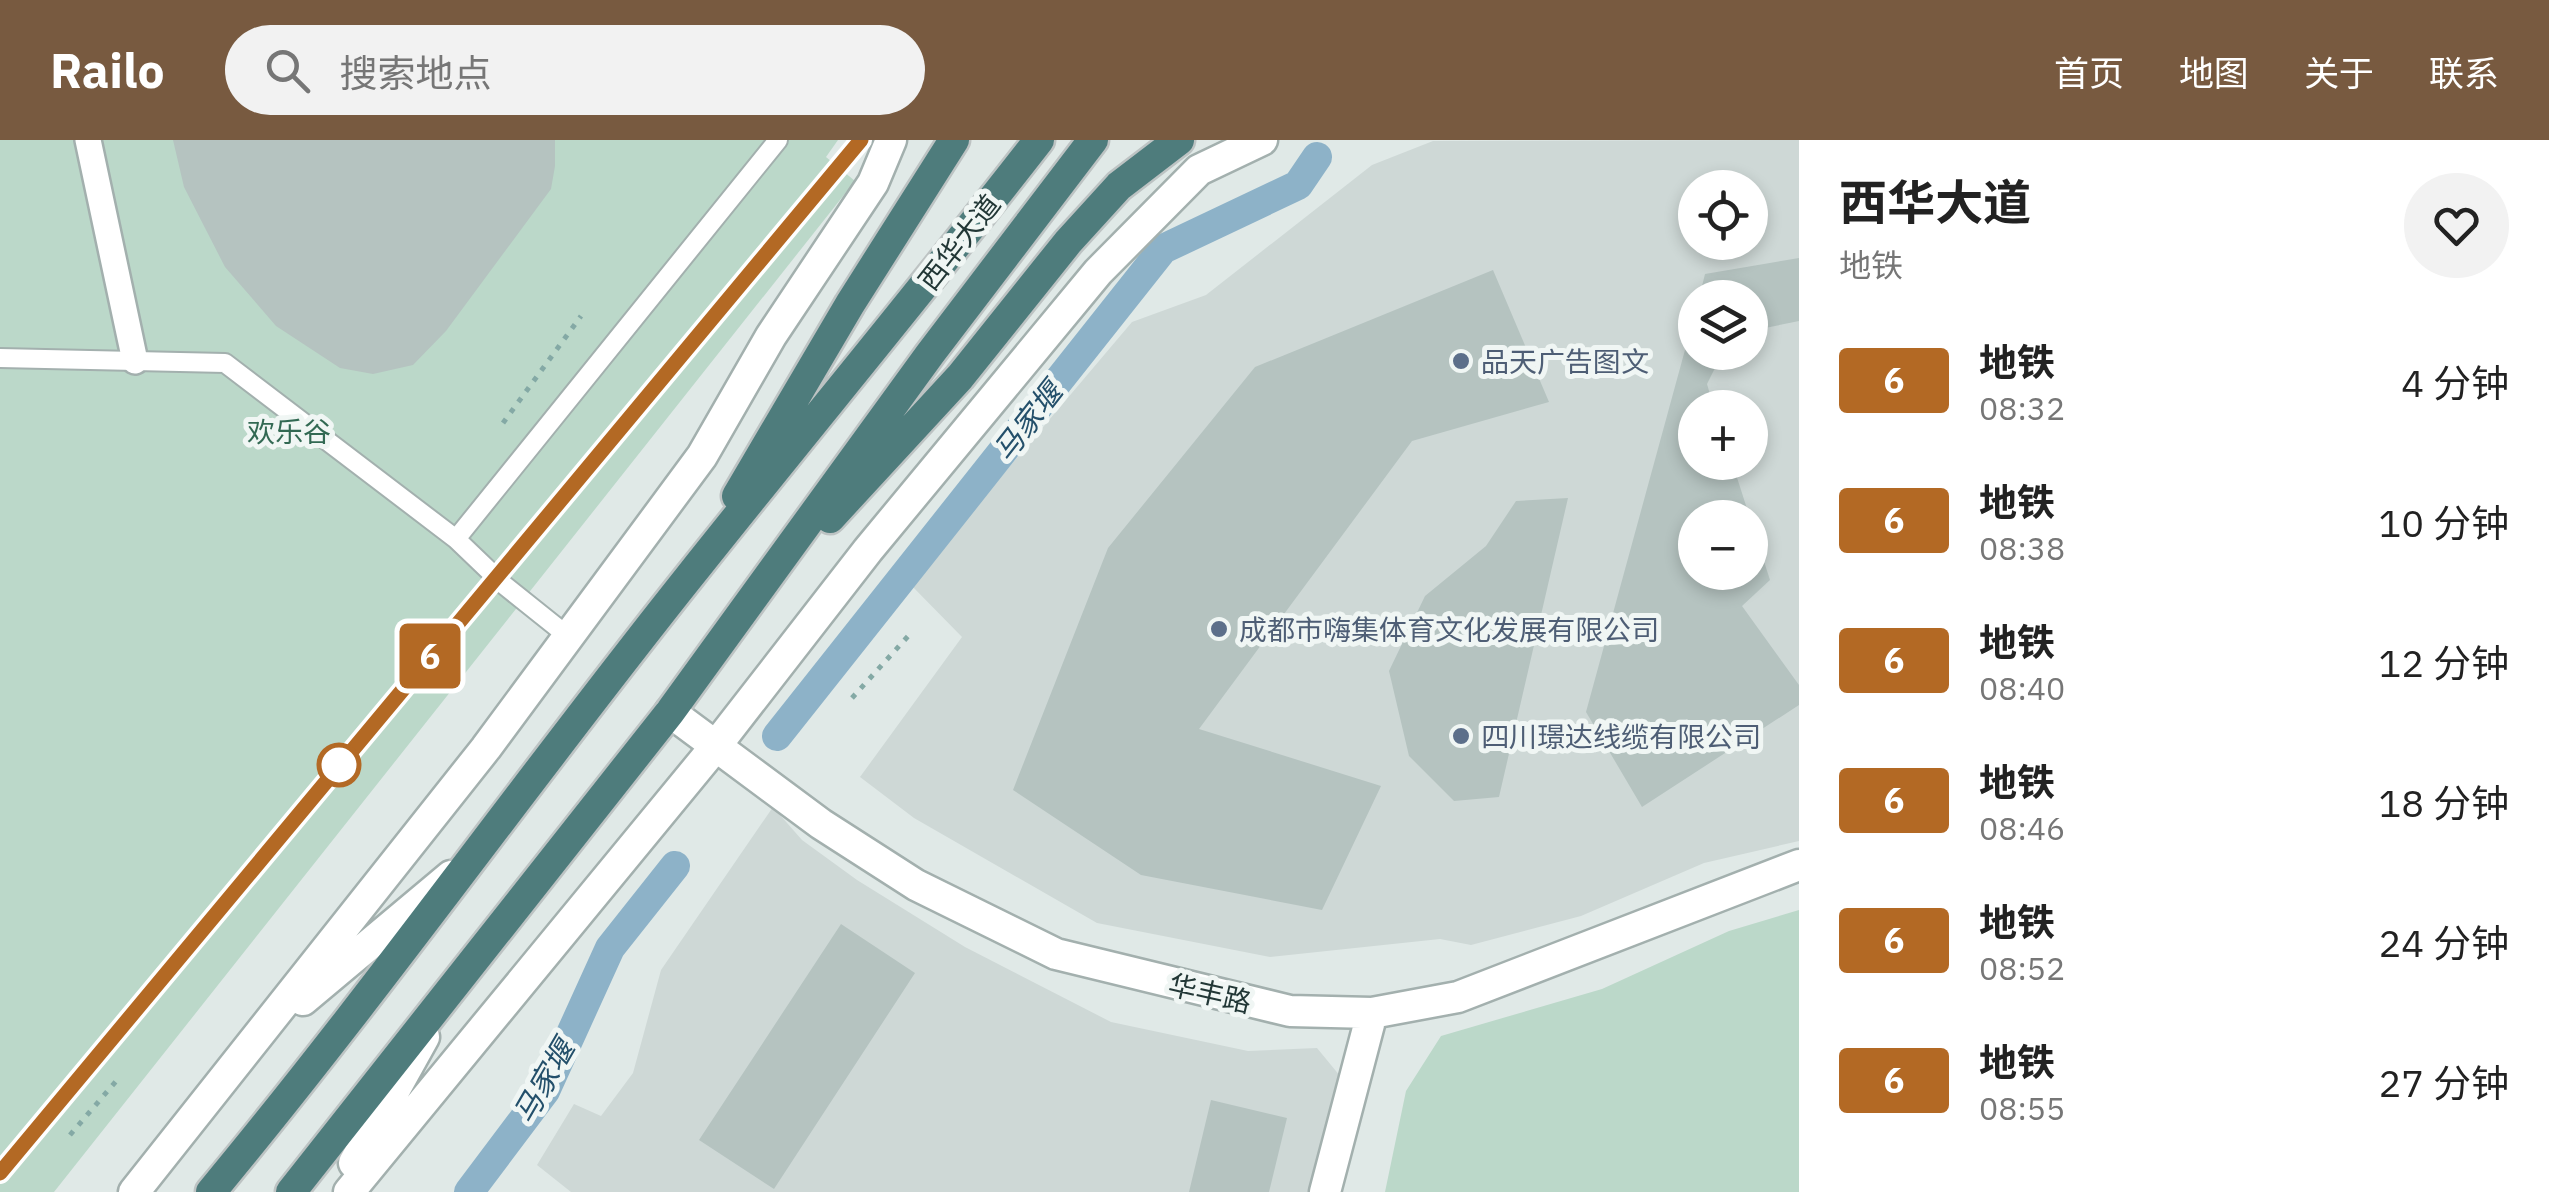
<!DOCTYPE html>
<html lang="zh">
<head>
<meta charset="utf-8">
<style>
  body { margin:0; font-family:"IBM Plex Sans","Noto Sans SC",sans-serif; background:#f2f2f2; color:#222; height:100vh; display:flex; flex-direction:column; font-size:38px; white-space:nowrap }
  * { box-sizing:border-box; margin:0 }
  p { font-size:32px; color:#767676 }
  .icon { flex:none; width:55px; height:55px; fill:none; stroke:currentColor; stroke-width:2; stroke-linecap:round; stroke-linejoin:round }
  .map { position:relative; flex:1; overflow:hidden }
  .panel { display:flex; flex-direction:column; background:#fff; width:750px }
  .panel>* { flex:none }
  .badge { padding:0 20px; border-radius:8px; font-size:35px; line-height:65px }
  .tools { position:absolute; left:1678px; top:30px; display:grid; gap:20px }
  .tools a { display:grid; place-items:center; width:90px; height:90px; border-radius:50%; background:#fff; box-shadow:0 5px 15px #0003; font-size:50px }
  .map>.badge { position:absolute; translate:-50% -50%; box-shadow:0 0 0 5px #fff }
  .round { display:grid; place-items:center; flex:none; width:105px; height:105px; border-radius:52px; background:#f2f2f2 }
  .head { display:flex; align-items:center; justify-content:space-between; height:170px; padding:0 40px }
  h1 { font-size:48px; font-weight:700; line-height:75px }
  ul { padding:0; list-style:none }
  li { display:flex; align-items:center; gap:30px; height:140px; padding:0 40px }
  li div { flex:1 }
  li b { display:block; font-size:38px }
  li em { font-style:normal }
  li .badge { min-width:110px; font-weight:700; text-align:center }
  header { display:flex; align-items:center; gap:60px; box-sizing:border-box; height:140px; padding:0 50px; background:#785a40; color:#fff }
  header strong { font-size:48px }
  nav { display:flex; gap:55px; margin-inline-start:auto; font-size:35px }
  .search { width:700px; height:90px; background:#f2f2f2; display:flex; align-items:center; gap:25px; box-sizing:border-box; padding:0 35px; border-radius:55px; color:#767676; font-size:38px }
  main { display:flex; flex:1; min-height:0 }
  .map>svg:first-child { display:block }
  .built { fill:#ced8d6; fill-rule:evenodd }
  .green { fill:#bbd8c9 }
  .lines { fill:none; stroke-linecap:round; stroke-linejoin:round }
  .canal { stroke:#8db2c8; stroke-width:30 }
  .building { fill:#b5c3c0 }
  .service-casing { stroke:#a3b0ae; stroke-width:22 }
  .pedestrian-casing { stroke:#a3b0ae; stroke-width:30 }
  .minor-casing { stroke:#a3b0ae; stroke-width:35 }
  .tertiary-casing { stroke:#a3b0ae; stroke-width:35 }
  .trunk-casing { stroke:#bdc3c3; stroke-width:35 }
  .path { stroke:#84a9a5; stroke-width:5; stroke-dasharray:5 8; stroke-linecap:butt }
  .service { stroke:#fff; stroke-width:18 }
  .pedestrian { stroke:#fff; stroke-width:25 }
  .minor { stroke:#fff; stroke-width:30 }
  .tertiary { stroke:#fff; stroke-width:30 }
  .trunk { stroke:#4e7c7c; stroke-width:30 }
  .line-casing { stroke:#fff; stroke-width:22 }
  .line { stroke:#b36924; stroke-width:15 }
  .service-dot { fill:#5c6f8a; stroke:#f0f6f4; stroke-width:4 }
  .stop-dot { fill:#fff; stroke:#b36924; stroke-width:5 }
  .labels { text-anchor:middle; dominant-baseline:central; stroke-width:10; stroke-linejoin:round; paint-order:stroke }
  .street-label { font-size:28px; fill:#223736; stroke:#f0f6f4 }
  .service-label { font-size:28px; fill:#4e5e75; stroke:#f0f6f4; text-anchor:start }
  .park-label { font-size:28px; fill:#326953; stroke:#f0f6f4 }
  .water-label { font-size:30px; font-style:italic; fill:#24506b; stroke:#f0f6f4 }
</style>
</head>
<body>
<header>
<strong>Railo</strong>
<div class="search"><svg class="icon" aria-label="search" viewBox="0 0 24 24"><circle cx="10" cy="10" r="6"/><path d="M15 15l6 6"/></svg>搜索地点</div>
<nav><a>首页</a><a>地图</a><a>关于</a><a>联系</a></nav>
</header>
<main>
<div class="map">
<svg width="1799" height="1052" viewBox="0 0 1799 1052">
  <rect width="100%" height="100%" fill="#e0e9e7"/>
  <!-- built -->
  <path class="built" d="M1799,0V701L1704,723L1581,776L1471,805L1440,799L1270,817L1097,783L914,678L860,637L962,497L910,444L1132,182L1206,155L1372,25L1433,1ZM1695,48H1750V102H1695ZM1695,158H1750V212H1695ZM1695,268H1750V322H1695ZM1695,378H1750V432H1695Z
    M773,667L802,700L857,740L965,807L1111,882L1248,911L1317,908L1345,942L1313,1052H571L537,1025L574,964L601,976L633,933L661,830Z"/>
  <!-- green -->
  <path class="green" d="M0,0H838L826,17L855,41L54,1052H0Z
    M1799,770V1052H1385L1406,951L1441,896L1602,849L1729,791Z"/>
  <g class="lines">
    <!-- canal -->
    <path class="canal" d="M777,596L1163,109L1298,45L1317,17
      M469,1052L545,951L610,808L675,726"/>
  </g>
  <!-- building -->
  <path class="building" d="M173,0H555V26L551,49L446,191L413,225L373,234L340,228L276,186L225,127L184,47Z
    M1799,118V181L1750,191V158H1699L1705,134Z
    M1493,130L1549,262L1412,301L1199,589L1381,646L1322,770L1141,735L1013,650L1108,408L1255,227Z
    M1694,177L1695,212H1723L1707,244L1714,268H1695V322H1732L1750,378H1695V432H1750L1751,381L1770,440L1742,466L1799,545V565L1642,667L1586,572Z
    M1568,358L1499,657L1454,661L1409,616L1389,531L1425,456L1486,406L1516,361Z
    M841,784L915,833L774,1049L699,1000Z
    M1211,960L1287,978L1269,1052H1189Z"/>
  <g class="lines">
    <!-- service casing -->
    <g class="service-casing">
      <path id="service" d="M0,218L225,223L456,399L504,445L569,497
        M456,399L778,0"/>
    </g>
    <!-- pedestrian casing -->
    <g class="pedestrian-casing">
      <path id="pedestrian" d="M88,0L135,221"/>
    </g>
    <!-- minor casing -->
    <g class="minor-casing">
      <path id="minor" d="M670,572L821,684L916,745L1056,814L1290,871L1372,873L1458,857L1799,725
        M1325,1052L1372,873"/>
    </g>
    <!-- tertiary casing -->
    <g class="tertiary-casing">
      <path id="tertiary" d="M303,860L451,736
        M354,1023L424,897
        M134,1052L486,608L702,316L771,196L873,43L891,0
        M349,1052L715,607L868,410L1098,132L1199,30L1262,0"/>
    </g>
    <!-- trunk casing -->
    <g class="trunk-casing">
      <path id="trunk" d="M737,356L850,164L954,0
        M830,378L960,237L1068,102L1119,46L1179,0
        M211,1052C377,852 527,640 689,437C805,291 924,148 1039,0
        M291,1052L670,572L930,214L1093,0"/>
    </g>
    <!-- path -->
    <path class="path" d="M503,283L581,176
      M852,558L910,494
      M70,995L117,940"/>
    <!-- service -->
    <use href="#service" class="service"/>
    <!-- pedestrian -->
    <use href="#pedestrian" class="pedestrian"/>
    <!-- minor -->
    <use href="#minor" class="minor"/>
    <!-- tertiary -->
    <use href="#tertiary" class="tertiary"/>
    <!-- trunk -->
    <use href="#trunk" class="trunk"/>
  </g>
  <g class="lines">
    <!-- line casing -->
    <g class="line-casing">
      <path id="line" d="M0,1033L861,0"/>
    </g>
    <!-- line -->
    <use href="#line" class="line"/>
  </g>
  <!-- markers -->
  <g class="service-dot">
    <circle cx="1461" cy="221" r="10"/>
    <circle cx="1219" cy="489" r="10"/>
    <circle cx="1461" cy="596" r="10"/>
  </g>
  <circle class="stop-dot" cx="339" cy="625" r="20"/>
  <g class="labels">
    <!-- street labels -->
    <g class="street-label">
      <text transform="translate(959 102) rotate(-52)">西华大道</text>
      <text transform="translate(1210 853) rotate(13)">华丰路</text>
    </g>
    <!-- service labels -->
    <g class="service-label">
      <text x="1481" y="221">品天广告图文</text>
      <text x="1239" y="489">成都市嗨集体育文化发展有限公司</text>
      <text x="1481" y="596">四川璟达线缆有限公司</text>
    </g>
    <!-- park labels -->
    <g class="park-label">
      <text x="289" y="291">欢乐谷</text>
    </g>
    <!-- water labels -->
    <g class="water-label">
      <text transform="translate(1027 281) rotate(-52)">马家堰</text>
      <text transform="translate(543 941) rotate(-60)">马家堰</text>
    </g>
  </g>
</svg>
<div class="tools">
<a><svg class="icon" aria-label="locate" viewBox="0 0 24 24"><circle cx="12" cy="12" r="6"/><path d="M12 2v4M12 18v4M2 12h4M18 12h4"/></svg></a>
<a><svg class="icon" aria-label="layers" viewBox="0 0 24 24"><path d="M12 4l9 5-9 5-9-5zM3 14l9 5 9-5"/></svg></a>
<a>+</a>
<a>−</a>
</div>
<b class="badge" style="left:430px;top:516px;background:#b36924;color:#fff">6</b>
</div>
<section class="panel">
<div class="head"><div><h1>西华大道</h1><p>地铁</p></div><a class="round"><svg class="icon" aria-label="heart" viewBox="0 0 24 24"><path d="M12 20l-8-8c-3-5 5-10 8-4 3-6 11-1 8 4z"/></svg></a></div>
<ul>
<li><span class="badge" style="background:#b36924;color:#fff">6</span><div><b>地铁</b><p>08:32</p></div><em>4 分钟</em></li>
<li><span class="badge" style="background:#b36924;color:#fff">6</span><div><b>地铁</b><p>08:38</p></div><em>10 分钟</em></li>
<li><span class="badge" style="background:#b36924;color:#fff">6</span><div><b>地铁</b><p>08:40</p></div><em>12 分钟</em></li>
<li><span class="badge" style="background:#b36924;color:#fff">6</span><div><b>地铁</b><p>08:46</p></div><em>18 分钟</em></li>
<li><span class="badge" style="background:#b36924;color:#fff">6</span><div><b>地铁</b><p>08:52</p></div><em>24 分钟</em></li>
<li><span class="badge" style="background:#b36924;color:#fff">6</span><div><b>地铁</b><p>08:55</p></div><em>27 分钟</em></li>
</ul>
</section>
</main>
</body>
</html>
